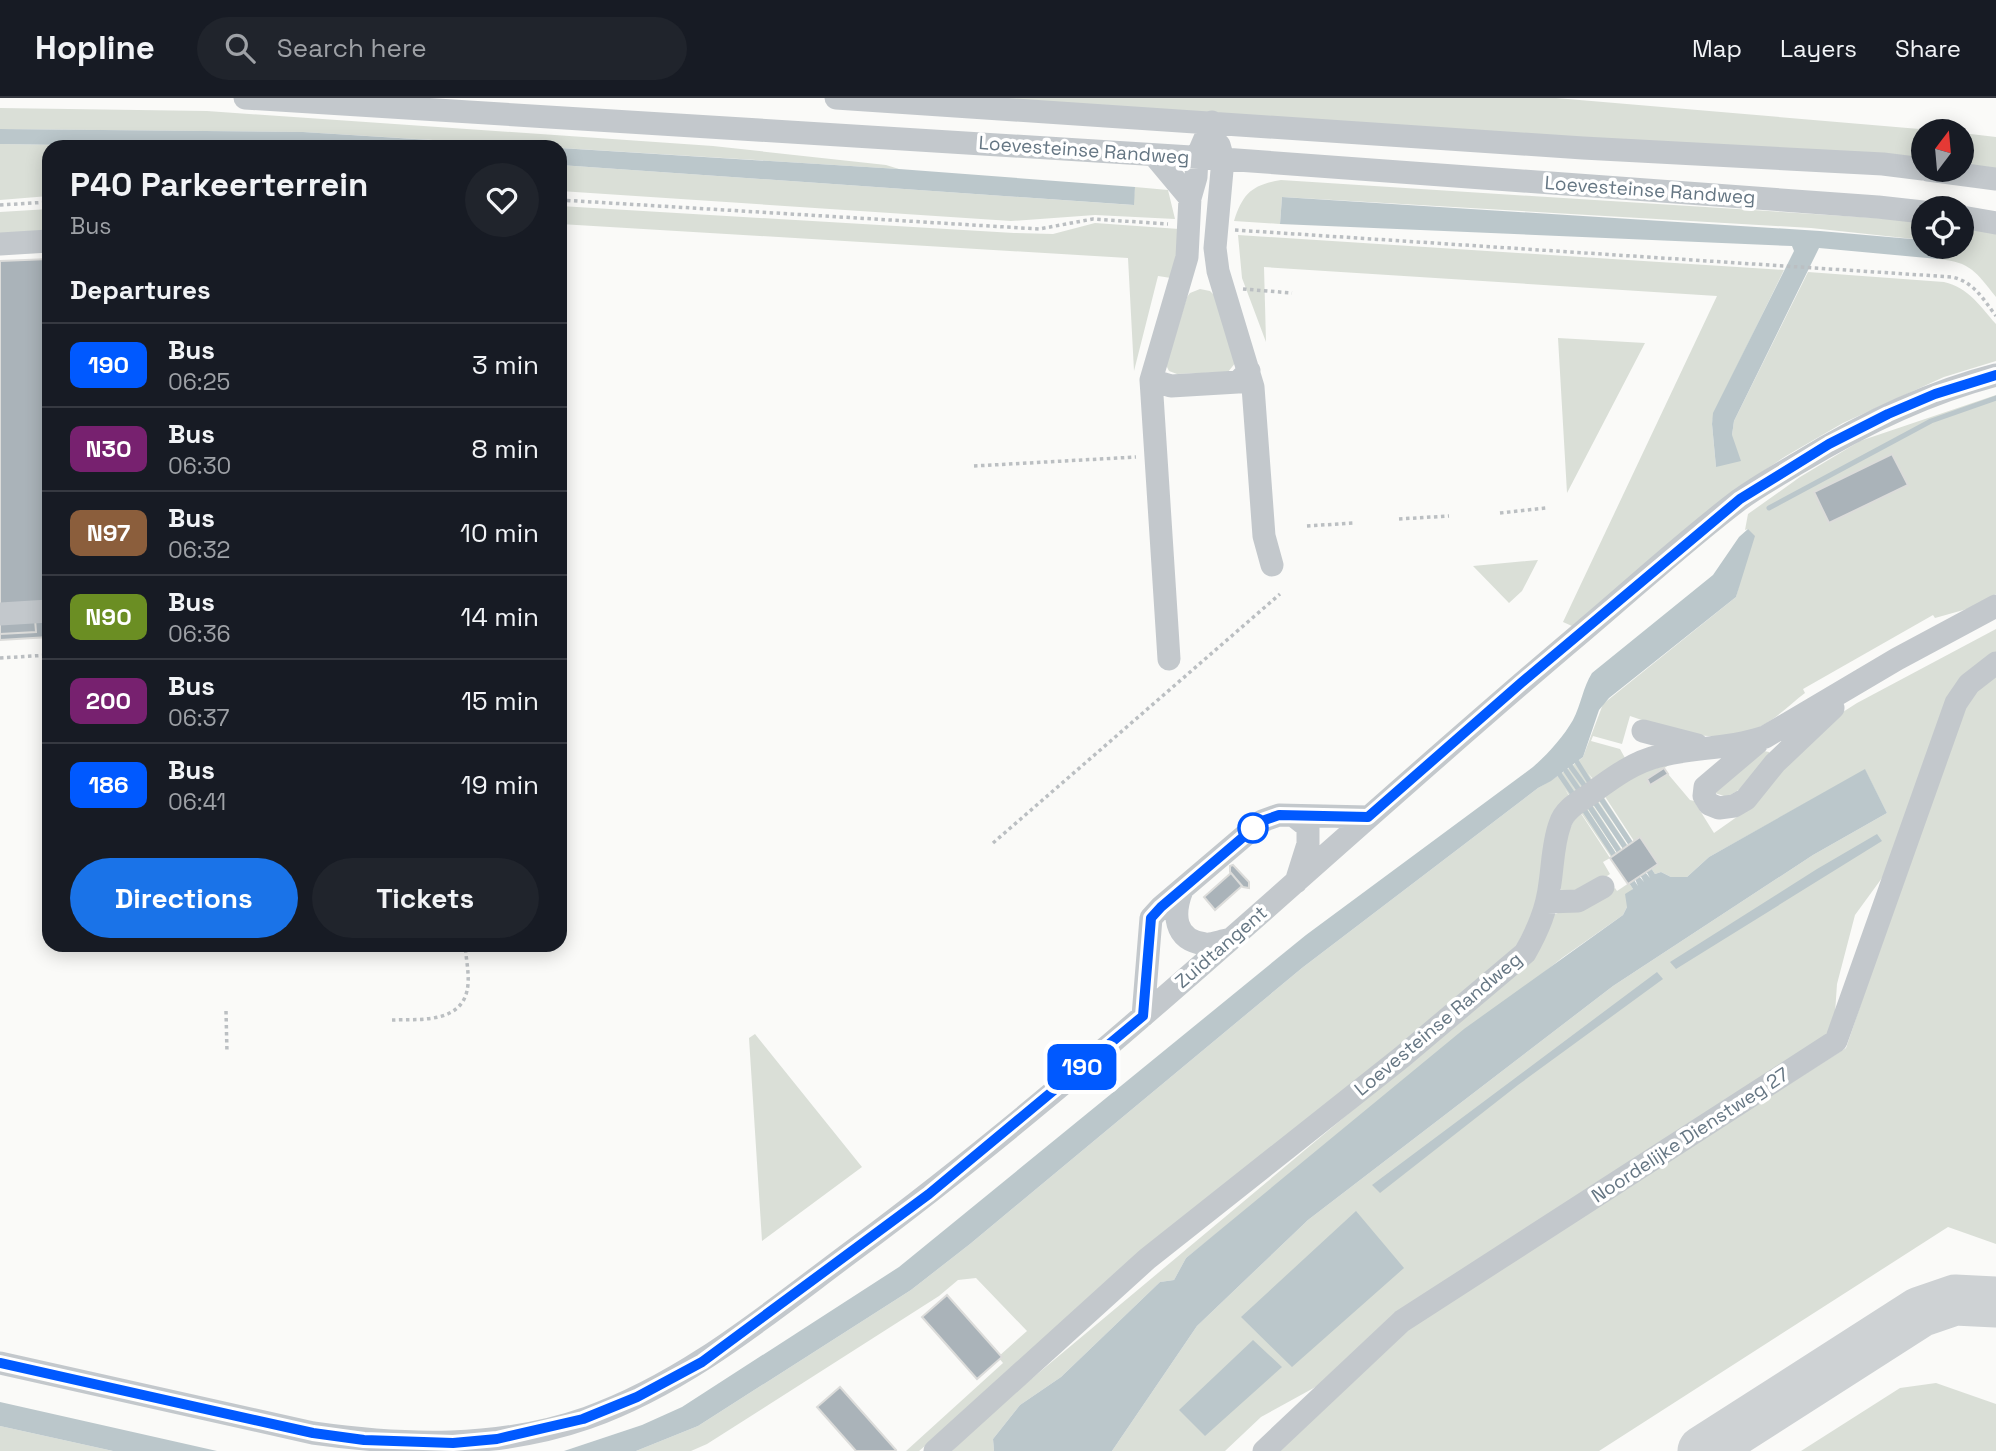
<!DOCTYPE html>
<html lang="en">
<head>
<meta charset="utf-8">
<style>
  body { margin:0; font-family:"Space Grotesk",sans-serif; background:#20242c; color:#f1f3f6; height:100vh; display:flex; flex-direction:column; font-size:26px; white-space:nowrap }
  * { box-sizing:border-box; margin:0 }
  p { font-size:23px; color:#9ea1a6 }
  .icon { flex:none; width:38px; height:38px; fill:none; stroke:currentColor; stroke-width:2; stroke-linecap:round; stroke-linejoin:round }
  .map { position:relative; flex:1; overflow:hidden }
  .side { position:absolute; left:42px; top:42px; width:525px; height:812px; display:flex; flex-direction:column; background:#171b24; border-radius:21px; box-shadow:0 4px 18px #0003 }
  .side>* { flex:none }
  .badge { padding:0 14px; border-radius:10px; font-size:24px; line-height:46px }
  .needle { width:46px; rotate:16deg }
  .controls { position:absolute; left:1911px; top:21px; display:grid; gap:14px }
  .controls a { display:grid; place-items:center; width:63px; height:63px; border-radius:50%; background:#171b24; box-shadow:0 4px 18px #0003; font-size:35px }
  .map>.badge { position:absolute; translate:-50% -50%; box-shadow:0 0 0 4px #fff }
  h2 { padding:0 28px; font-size:26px; line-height:63px }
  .round { display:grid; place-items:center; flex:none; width:74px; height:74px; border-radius:37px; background:#20242c }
  .overview { display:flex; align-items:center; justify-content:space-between; height:119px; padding:0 28px }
  h1 { font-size:33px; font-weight:800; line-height:52px }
  .button { display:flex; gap:14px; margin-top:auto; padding:14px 28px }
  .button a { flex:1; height:80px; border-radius:42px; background:#1a73e8; color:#fff; font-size:28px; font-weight:800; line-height:80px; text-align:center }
  .button a+a { background:#20242c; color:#f1f3f6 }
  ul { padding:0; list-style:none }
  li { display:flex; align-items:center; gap:21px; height:84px; padding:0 28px; border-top:2px solid #363941 }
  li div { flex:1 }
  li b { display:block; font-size:26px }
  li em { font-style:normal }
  li .badge { min-width:77px; font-weight:700; text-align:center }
  header { display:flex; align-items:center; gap:42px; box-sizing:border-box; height:98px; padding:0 35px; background:#171b24; border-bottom:2px solid #363941 }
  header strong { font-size:33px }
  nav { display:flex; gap:38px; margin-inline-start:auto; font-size:24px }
  .search { width:490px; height:63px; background:#20242c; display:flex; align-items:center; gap:18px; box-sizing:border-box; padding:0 24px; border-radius:38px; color:#9ea1a6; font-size:26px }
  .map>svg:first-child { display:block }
  .green { fill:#dadfd7 }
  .water { fill:#bbc7cb }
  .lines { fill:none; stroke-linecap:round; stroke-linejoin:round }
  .stream { stroke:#bbc7cb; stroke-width:5 }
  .taxiway { stroke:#ced2d4; stroke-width:51 }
  .building { fill:#aab3b9; stroke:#dcdcda; stroke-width:2 }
  .path { stroke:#bbbfc2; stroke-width:3.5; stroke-dasharray:3.5 3.5; stroke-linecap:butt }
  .minor { stroke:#c3c8cc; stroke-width:23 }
  .line-casing { stroke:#fff; stroke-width:16 }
  .line { stroke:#0059ff; stroke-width:10 }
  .stop-dot { fill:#fff; stroke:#0059ff; stroke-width:3.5 }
  .labels { text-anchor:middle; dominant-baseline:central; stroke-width:7; stroke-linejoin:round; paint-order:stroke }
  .street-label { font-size:19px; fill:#657683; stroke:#fff }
</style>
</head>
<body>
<header>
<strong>Hopline</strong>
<div class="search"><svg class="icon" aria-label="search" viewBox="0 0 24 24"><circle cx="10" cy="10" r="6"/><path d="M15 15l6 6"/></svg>Search here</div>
<nav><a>Map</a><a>Layers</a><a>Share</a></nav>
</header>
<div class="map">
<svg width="1996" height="1353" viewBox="0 0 1996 1353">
  <rect width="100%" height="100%" fill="#fafaf8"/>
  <!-- green -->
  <path class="green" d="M985,0H1556L1943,33H1923V65Z
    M0,10L207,13L713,48L886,67L899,71L303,34L0,31Z
    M1962,35L1996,39V75L1962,70Z
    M0,46L190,49H49V98L0,102Z
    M560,67L1133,107L1135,89L1168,92L1175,121L1095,117L1011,123L560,93Z
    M1281,82L1923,123V142L1811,130L1282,99L1280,126L1234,123C1243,95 1252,87 1281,82Z
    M560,108L1014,135L1053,136L1095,125L1179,131L1177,156L1171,180L1158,178L1134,273L1128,160L560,126Z
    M49,111V133L0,136V114Z
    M1962,125L1996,132V199C1976,174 1971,164 1938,161L1940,149H1962Z
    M1238,137L1784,172L1714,315L1712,326L1716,369L1732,337L1734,323L1808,174L1944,184C1969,190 1980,208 1996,226V263L1944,279L1843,325L1786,358L1738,390L1572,528L1563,524L1717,198L1264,169L1266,244L1242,180Z
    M1200,191L1210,193L1214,197L1236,264L1228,274L1177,276L1169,273L1166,267L1187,199L1190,195Z
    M1558,240L1645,245L1567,395Z
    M1996,297V496L1967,511L1935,520L1933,517L1803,591L1805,595C1789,607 1771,626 1752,632C1707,647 1672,632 1630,618L1622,646L1593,638L1591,643L1620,651L1625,660L1593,681L1588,675L1633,744L1629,747L1582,679L1628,748L1623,751L1577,683L1622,752L1617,755L1571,686L1616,755L1611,759L1565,691L1569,698L1535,813L1515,850L919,1353H906L1003,1265L998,1259L1027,1233L976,1180L958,1182L939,1198L707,1346L691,1353H636L698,1328L911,1192L970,1146L1302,870L1538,690C1554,681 1569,671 1583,659L1603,606L1736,499L1742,476L1748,431L1745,432L1748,416L1800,379L1860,343Z
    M1538,462L1522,493L1509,505L1473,468Z
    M1996,531V556L1973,569L1890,769L1855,817L1837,886L1834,930L1811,951L1321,1286L1261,1319L1225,1353H1112L1197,1228L1308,1122L1613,888L1813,757L1887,715L1865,672L1709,759L1687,779H1671L1661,774L1655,776L1651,770L1658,765L1640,740L1634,743L1604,697L1637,675L1669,667L1647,681L1650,687L1668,676L1690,702L1694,703L1714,735L1758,704L1765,688L1832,621L1857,605Z
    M1996,575V1146L1948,1129L1599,1353H1276L1387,1246L1443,1207L1846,950L1963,603Z
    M1764,653L1769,654L1770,657L1742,690L1727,699L1715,695L1716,686Z
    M1580,714L1610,760L1603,764L1610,776L1592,788L1563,795L1560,790C1563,764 1562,735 1580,714Z
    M1629,785L1633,791L1627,799V809L1623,817L1562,860L1186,1160L1174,1182L1160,1184L1061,1279L1020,1307L993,1341L994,1353H952L975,1328L1506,884L1555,816L1601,800L1615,790L1617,793Z
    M755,936L862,1069L762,1143L749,940Z
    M1936,1285L1996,1306V1353H1801L1900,1290Z
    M0,1328L113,1353H0Z"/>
  <!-- water -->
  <path class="water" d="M0,31L303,34L540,49H190L0,46Z
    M560,50L899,71L1135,89L1134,107L560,67Z
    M1282,99L1820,133L1923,142V149H1940L1938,161L1819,150L1734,323L1732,337L1741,363L1716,369L1712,326L1713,315L1794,153L1792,148L1280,126Z
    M1748,431L1755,438L1736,499L1609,600L1599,612L1583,659L1551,683L1538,690L1302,870L970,1146L911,1192L698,1328L636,1353H564L642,1327L682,1309L899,1169L1306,837L1533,669C1547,657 1564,638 1573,622C1581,607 1583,589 1592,575L1713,477L1739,439Z
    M1865,671L1887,715L1813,757L1613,888L1308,1122L1197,1228L1112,1353H994L993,1341L1020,1307L1061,1279L1160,1184L1174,1182L1186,1160L1464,931L1623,817L1627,809L1625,796L1633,791L1629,785L1634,782L1638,788L1635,781L1639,778L1644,784L1640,777L1645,774L1650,780L1646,773L1651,770L1655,776L1661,774L1671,779H1687L1709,759Z
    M1877,736L1882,743L1676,871L1670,864L1817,771Z
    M1657,874L1663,881L1518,987L1380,1095L1372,1087Z
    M1356,1113L1404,1170L1292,1269L1241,1219Z
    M1253,1242L1282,1269L1205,1338L1179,1312Z
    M0,1304L217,1353H113L0,1328Z"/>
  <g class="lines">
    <!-- stream -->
    <path class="stream" d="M1769,410L1931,323L1996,300
      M1577,664L1592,688
      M1571,669L1587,691
      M1566,673L1581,695
      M1560,677L1575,699
      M1598,696L1631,746
      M1594,703L1625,749
      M1588,706L1619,753
      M1583,710L1614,757"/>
    <!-- taxiway -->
    <path class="taxiway" d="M1703,1353L1920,1214L1955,1202L1996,1204"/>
  </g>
  <!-- building -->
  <path class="building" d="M49,161V539L0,542V163Z
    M1892,356L1908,387L1829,425L1814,394Z
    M35,521L36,534L0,536V523Z
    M1664,670L1668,676L1650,687L1647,681Z
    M1640,739L1658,766L1628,786L1610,760Z
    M1233,767L1249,784V790L1243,789L1230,774V768Z
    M1231,775L1242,788L1215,812L1204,799Z
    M947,1197L1002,1259L977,1281L922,1219Z
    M840,1289L896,1352L895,1353H856L817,1309Z"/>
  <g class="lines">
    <!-- path -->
    <path class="path" d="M560,102L1039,131L1093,121L1168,126
      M0,107L49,104
      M1235,132L1952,179C1974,184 1983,201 1996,218
      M1243,191L1292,195
      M974,368L1136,359
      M1500,415L1546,410
      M1399,421L1449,418
      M1307,428L1353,425
      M0,560L49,557
      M993,745L1280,496
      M226,913L227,955
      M392,922C421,921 465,926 468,886C469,874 466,860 465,847"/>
    <!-- minor -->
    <path class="minor" d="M245,0L1223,61L1878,109L1923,114
      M836,0L1583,50L1883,66L1923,71
      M1219,47L1223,61L1215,150L1218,173L1253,289L1264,438L1272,467
      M1154,57L1190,100
      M1928,72L1996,81
      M1962,119L1996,125
      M0,146L49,143
      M1151,282L1171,288L1238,284L1249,273
      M0,516L49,513
      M1169,561L1151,282L1187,159L1190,100L1196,79L1197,59L1212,24
      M1643,633L1697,647
      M1757,645L1705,689L1704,698L1709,706L1719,710L1734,708L1746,701L1775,665L1833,610
      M1294,718L1308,729V746L1296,784
      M1182,792C1173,815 1173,842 1205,846C1211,847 1221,843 1228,842
      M1547,804L1578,803L1603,789
      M1143,918L1151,820L1161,809L1262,723L1279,717L1368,719
      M0,1265L313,1335C405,1348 498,1351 587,1320C688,1284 770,1214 855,1151C1110,962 1339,738 1582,534C1633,491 1686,442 1739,402C1758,388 1780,376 1800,364C1861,327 1926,295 1996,277
      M935,1353L1147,1161L1402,959L1525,855C1538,832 1547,811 1550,785C1553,765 1553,745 1560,726C1564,712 1577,705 1589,697C1611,681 1633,664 1659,658C1695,649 1730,651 1765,639L1897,561L1996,508
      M1264,1353L1402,1223L1836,943L1956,605L1969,586L1996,565"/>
  </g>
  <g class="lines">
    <!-- line casing -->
    <g class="line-casing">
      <path id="line" d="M0,1265L313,1335L364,1342L453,1345L497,1341L583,1321L637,1299L702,1264L929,1096L1143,918L1151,820L1161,809L1262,723L1279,717L1368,719L1521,585L1740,401L1829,346L1888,316L1935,296L1996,277"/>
    </g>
    <!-- line -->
    <use href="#line" class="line"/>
  </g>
  <!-- markers -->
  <circle class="stop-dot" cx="1253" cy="730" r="14"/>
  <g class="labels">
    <!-- street labels -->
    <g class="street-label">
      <text transform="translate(1084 52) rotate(4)">Loevesteinse Randweg</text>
      <text transform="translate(1650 92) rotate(4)">Loevesteinse Randweg</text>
      <text transform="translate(1221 849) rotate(-41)">Zuidtangent</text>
      <text transform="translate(1438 926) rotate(-40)">Loevesteinse Randweg</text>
      <text transform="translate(1690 1037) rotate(-33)">Noordelijke Dienstweg 27</text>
    </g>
  </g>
</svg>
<div class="controls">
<a><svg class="needle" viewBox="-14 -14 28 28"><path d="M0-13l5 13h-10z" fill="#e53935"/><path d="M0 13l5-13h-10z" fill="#9ea1a6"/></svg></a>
<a><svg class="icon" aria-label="locate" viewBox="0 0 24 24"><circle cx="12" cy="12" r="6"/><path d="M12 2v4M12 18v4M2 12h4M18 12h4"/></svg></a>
</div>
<b class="badge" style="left:1082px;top:969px;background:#0059ff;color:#fff">190</b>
<section class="side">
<div class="overview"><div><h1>P40 Parkeerterrein</h1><p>Bus</p></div><a class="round"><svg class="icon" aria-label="heart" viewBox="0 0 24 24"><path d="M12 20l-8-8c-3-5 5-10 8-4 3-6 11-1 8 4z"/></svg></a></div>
<h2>Departures</h2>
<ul>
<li><span class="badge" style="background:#0059ff;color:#fff">190</span><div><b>Bus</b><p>06:25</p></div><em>3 min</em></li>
<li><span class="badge" style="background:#77216f;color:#fff">N30</span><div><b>Bus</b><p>06:30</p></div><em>8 min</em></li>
<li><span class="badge" style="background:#8b5e3c;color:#fff">N97</span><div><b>Bus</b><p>06:32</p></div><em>10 min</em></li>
<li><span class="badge" style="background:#6b8e23;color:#fff">N90</span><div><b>Bus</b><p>06:36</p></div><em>14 min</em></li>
<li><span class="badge" style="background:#77216f;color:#fff">200</span><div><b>Bus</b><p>06:37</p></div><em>15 min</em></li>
<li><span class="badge" style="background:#0059ff;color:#fff">186</span><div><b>Bus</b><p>06:41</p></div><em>19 min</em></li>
</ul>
<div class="button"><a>Directions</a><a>Tickets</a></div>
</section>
</div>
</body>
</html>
